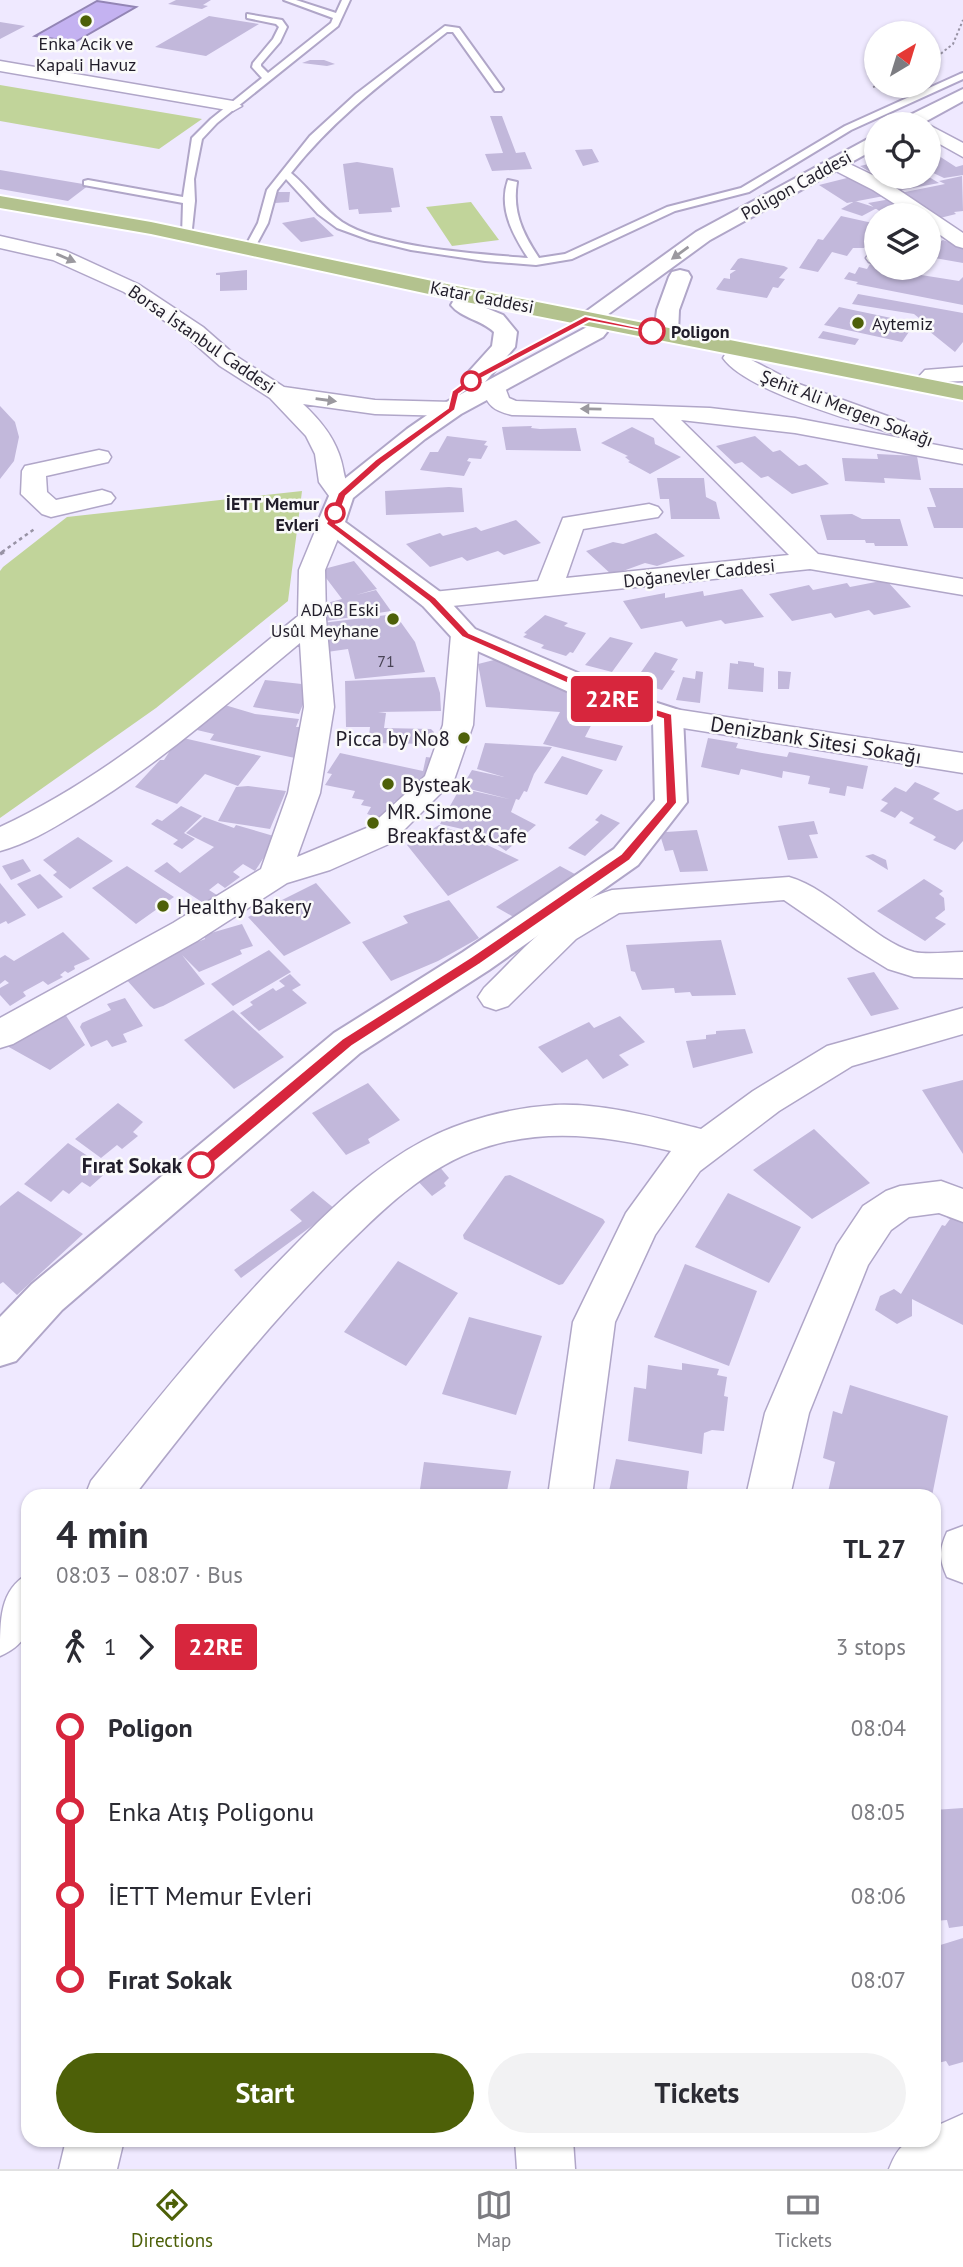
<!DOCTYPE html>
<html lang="en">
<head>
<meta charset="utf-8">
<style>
  body { margin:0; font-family:"PT Sans",sans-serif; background:#f2f2f3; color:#2b2b33; height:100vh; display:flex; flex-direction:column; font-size:26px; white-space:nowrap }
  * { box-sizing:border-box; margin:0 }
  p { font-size:23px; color:#7c7c81 }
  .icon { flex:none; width:38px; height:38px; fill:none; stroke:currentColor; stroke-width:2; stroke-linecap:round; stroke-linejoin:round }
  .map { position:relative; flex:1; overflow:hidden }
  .side { position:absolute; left:21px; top:1489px; width:920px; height:658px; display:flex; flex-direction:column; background:#fff; border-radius:21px; box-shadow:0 2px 5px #0004 }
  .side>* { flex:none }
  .badge { padding:0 14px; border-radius:5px; font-size:24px; line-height:46px }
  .needle { width:46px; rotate:38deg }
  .tools { position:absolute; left:864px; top:21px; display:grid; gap:14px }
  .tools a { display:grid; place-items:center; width:77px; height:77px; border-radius:50%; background:#fff; box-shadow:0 2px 5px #0004; font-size:35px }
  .map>.badge { position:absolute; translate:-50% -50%; box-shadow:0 0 0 4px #fff }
  .legs { display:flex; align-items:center; gap:10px; height:77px; padding:0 35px; font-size:23px }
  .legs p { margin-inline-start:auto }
  .overview { display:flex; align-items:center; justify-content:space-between; height:119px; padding:0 35px }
  h1 { font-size:38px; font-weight:600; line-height:52px }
  .cta { display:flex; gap:14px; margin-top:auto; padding:14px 35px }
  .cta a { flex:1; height:80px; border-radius:42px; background:#4d6008; color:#fff; font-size:28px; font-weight:600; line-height:80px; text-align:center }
  .cta a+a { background:#f2f2f3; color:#2b2b33 }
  ul { padding:0 35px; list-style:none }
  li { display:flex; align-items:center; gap:24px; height:84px; font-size:26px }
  li i { display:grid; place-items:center; width:10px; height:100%; margin:0 9px; background:currentColor }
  li i::after { content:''; width:18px; height:18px; margin:-9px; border:5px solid; border-radius:50%; background:#fff }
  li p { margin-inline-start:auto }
  li:first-child i { background:linear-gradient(#0000 50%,currentColor 0) }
  li:last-child i { background:linear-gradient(currentColor 50%,#0000 0) }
  .menu { display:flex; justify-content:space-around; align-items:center; height:98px; border-top:2px solid #e1e1e2; background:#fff; font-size:19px; color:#7c7c81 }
  .menu a { display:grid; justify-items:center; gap:4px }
  .menu .selected { color:#4d6008 }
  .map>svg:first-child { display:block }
  .green { fill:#c1d49a }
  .water { fill:#c4b2f1; stroke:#9385b5; stroke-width:2 }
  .building { fill:#c2b8db }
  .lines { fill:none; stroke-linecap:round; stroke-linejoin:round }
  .service-casing { stroke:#b0a6c8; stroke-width:4 }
  .minor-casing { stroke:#b0a6c8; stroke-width:3 }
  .tertiary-casing { stroke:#b0a6c8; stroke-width:4 }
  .primary-casing { stroke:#fff; stroke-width:4 }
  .path-far2 { stroke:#9893a5; stroke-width:2; stroke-dasharray:2.5 2.5; stroke-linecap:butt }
  .path-far1 { stroke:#9893a5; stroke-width:2.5; stroke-dasharray:3.5 3.5; stroke-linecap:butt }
  .path { stroke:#9893a5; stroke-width:3.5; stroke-dasharray:4.5 4.5; stroke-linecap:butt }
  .service { fill:#fff; fill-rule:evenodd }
  .minor { fill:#fff; fill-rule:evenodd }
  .tertiary { fill:#fff; fill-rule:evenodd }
  .primary { fill:#b3c28e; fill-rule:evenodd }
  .oneway { fill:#9b999f }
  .line-1 { fill:#d7263d; stroke:#fff; stroke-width:2 }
  .poi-dot { fill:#4d6008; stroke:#fafafa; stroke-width:2.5 }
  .stop-1-dot { fill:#fff; stroke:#d7263d; stroke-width:3.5 }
  .labels { text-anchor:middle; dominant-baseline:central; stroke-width:5; stroke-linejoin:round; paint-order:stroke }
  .far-number-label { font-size:16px; fill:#494456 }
  .far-poi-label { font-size:18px; fill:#211d2a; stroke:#fafafa }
  .far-street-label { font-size:18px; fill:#211d2a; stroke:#fafafa }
  .far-stop-label { font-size:18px; font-weight:bold; fill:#211d2a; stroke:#fafafa; text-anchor:start }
  .poi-label { font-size:21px; fill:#211d2a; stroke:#fafafa; text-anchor:start }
  .street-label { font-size:21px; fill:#211d2a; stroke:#fafafa }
  .stop-label { font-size:21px; font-weight:bold; fill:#211d2a; stroke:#fafafa; text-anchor:end }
</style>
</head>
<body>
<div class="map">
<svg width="963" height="2169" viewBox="0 0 963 2169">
  <rect width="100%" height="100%" fill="#efe9ff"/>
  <!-- green -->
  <path class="green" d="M0,85L202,119L159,149L0,121Z
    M471,202L499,240L452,246L426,207Z
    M302,491L288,601L156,708L0,818V571L3,567L67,517Z"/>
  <!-- water -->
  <path class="water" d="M97,1L136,7L75,42L35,36Z"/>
  <!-- building -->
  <path class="building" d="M176,0H211L203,5L208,6L202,9L168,4Z
    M209,16L259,24L206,56L155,47Z
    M0,22L25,26L0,39Z
    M310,60H324L335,64L327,66L302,63Z
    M490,116H502L516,153L525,152L532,169L492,171L485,154L503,153Z
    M592,149L599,162L583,166L575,150Z
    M929,156H939L956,167L963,165V175L944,178L929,171Z
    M357,162L393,168L400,207L391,208L392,212L359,214L358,209L349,210L343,164Z
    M877,162V176L860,166Z
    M0,170L89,185L68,201L0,189Z
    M962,176L963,211L954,212L956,214L940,218L900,193L945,184L939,181Z
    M851,177L865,187L869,186L884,196L847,203L819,185Z
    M899,177H929L939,183L897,191L882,180Z
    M276,192H290L289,202L275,203Z
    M891,199L917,215H885L868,203Z
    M855,201L877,208L862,216L841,209Z
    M841,216L877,224V235H874L864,248H853L847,256L832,252L818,272L799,268L818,239L823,240Z
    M314,217L334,236L301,242L282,223Z
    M943,240L963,247V263L929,257V247Z
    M741,258L784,266L788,268L779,278L785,279L778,288L773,287L767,298L718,290L716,289L724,278L730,279V274L736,270H730L738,259Z
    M870,264L877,265V268L959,281L963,277V305L856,284L858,282L844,279L849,272L855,274L859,267L867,269Z
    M247,270V290L220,291V275H216V273Z
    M858,294L963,313V342L955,352L924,327L929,326L914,314L852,304Z
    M839,307L915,323L902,342L824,325Z
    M823,331L859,339L855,345L818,338Z
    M0,406L15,422L19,437L14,461L0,479Z
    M532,426L531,428L540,429L576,428L581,451L506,450L502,427Z
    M632,427L654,438L655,444L681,457L650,474L628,462L630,461L625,457L628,456L601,443Z
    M447,436L487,441L484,445L488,446L481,459L469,458L467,461L471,462L464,476L420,470L430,452H438Z
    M755,436L773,452L780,450L799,466L806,464L829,484L792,494L768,476L761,478L742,462L735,464L716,446Z
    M877,454L917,456L921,480L884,478L885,483L845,481L842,458L878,459Z
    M657,478H704L706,497L716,502L720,519H671L669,499H660Z
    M449,487L462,488L464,512L386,515L385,491Z
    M929,488H963V528H934L927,507H936Z
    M852,514L862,519H900L908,546H875L874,543H866L865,540H827L820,515Z
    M516,520L541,543L504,555L498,551L467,561L462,557L430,567L406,544L440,533L443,536L476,527L481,531Z
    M656,533L685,556L657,566L645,563L612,575L586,551L613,542L623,544Z
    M354,561L377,589L356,595L376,590L391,611L320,622L323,604L342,599L320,570Z
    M886,580L911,607L874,615L869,610L835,618L831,613L792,621L769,594L809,585L813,590L847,583L850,587Z
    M742,589L764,617L725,624L721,620L686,627L682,621L641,629L623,601L665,593V598L703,591L704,596Z
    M395,614L415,642L425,672L355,679L348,649L327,652L322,623Z
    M545,615L568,623L564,626L586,633L573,653L570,652L566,656L541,648L544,645L523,637L527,634L524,633Z
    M610,637L633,643L612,672L585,665Z
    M655,652L678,659L671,670L675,671L662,690L634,682Z
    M502,658L641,720L635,722L598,712L585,737L623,746L616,761L543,744L560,712L486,707L478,664Z
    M738,661L754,663V666L764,668L763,692L728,689L730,663L738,664Z
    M696,671L703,672L700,703L676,700L683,677L695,679Z
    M778,671L791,672L789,689H778Z
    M435,677L440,693L441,711L378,712L386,713L384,728L431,729L434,732V744L368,743L370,727H346L345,681Z
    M265,680L311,685L299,714L253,707Z
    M218,703L255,714L299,719L296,727H302L297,738L301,739L295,758L210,740L214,734L197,730Z
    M179,737L261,756L238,786L205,774L177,804L135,787L160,760H164Z
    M708,738L738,743L736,748L762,753L787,757L789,752L868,766L863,789L847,786L845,796L829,793L830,788L808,784L810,776L783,771L782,778L741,769L739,775L701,767Z
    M485,743L552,747L534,774L527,792L524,791L519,800L516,799L511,812L536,825L506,851L480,833L440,824L460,788L513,800L462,787L472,770L504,777L477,769Z
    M340,753L423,771L426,757L434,758L422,784L412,782L401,803L395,801L382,819L367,814L371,807L361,805L364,800L352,798L355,791L325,785L332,774L327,773Z
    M562,756L603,770L587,795L544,783Z
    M915,782L940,793L933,799L957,811L963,809V841L955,850L933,840L936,837L933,835L909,823L914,818L901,811L895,818L880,811L888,803L881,800L895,787L906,792Z
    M248,786L286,791L270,829L218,821L236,787Z
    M181,806L202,816L184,833L195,839L182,849L173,844L178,840L151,824L157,819L162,821Z
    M601,814L620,823L585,856L568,848L599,822L595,820Z
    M204,817L234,828L236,825L277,837L255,871L243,864L233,872L240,877L225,888L218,883L209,890L220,897L208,906L154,871L167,862L180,873L214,847L186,833Z
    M814,821L818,834L809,835L818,858L788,860L778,826Z
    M439,825L464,834L519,860L448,896L407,845Z
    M697,830L708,871L680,872L673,850L665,851L661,838L666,832Z
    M78,837L113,861L70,889L53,875L57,872L43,860Z
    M873,854L886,860L888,870L865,856Z
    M23,859L31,871L11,880L2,866Z
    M127,866L174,897L136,924L92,888Z
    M560,866L584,879L524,923L496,907Z
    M40,874L63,897L38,909L17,884Z
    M924,879L943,891L939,894L944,898L945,910L935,918L946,924L925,941L877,911Z
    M0,883L26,915L8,924L6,921L0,924Z
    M316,883L351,923L284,956L248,917Z
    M449,900L479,938L438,961L391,981L362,942L408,923L403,916Z
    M242,924L253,946L240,950L242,954L199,972L182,955L205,984L163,1006L154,1009L150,1006L125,978L177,950L205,939L204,935Z
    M63,932L90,959L74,966L75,969L68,973L65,971L60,975L63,977L48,985L43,981L23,992L26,996L10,1006L0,995V988L9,983L5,980L0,984V958L5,955L14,961Z
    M721,940L736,995L692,996L690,992L675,993L674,988L642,990L635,972L631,971L626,945Z
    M269,950L291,972L233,1006L211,984Z
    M874,972L899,1009L871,1016L847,978Z
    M290,974L301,985L292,990L307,1003L259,1031L240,1013L253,1005L250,1002L273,988L276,991L285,986L279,981Z
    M125,998L143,1026L123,1034L127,1042L112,1047L107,1040L91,1047L80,1027L82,1023L111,1010L107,1004Z
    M233,1010L284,1057L234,1089L184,1040Z
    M63,1011L85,1045L50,1070L7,1046Z
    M620,1016L645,1042L619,1055L629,1065L603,1079L587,1059L562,1073L538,1047L589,1022L594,1028Z
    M745,1029L753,1053L693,1068L686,1041L706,1039V1035L716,1034V1031Z
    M963,1080V1154L922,1090Z
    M368,1083L400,1120L368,1139L370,1143L346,1155L312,1113Z
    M118,1103L143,1122L133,1132L138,1136L122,1149L117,1145L101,1158L75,1139Z
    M814,1129L870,1183L812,1219L753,1170Z
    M68,1143L109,1170L90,1187L82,1182L69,1194L63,1190L51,1202L24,1184Z
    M438,1165L449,1178L444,1183L446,1186L432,1196L413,1176Z
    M510,1175L603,1219L605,1222L563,1284L559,1285L464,1239L463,1235L505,1176Z
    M18,1191L83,1234L17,1295L3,1282L0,1284V1206Z
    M313,1191L335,1209L241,1278L234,1270L302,1221L290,1210Z
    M728,1193L801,1227L769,1283L695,1247Z
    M951,1211L963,1217V1325L912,1299V1316L897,1324L875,1310L880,1296L894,1289L901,1294L942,1225L945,1226L950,1219L947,1218Z
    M398,1261L458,1293L406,1366L344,1332Z
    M685,1264L757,1291L729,1366L654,1337Z
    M469,1317L542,1336L516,1415L442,1394Z
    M682,1363L719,1369L717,1375L727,1377L724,1396L728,1397L724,1431L712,1430L704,1433L702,1454L628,1441L634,1387L646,1389L648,1365L682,1370Z
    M850,1385L948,1416L932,1496H827L835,1462L823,1458L833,1411L842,1414Z
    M616,1459L689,1471L687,1488L691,1496H608Z
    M424,1462L511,1471L506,1496H419Z
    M963,1808V1926L949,1928L947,1920L934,1921V1810Z
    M963,1938V2062L949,2066L946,2061L934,2064V1947Z"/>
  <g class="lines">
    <!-- service casing -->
    <g class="service-casing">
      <path id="service" d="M284,0H296L336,13L342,0H350L338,26L217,123L202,139L194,179L195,201L191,238L182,236L183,203L84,185V181L88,180L183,197L192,138L211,119L262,78L252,67L253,63L273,39L279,27L276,24L247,18V14L282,20L287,27L280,42L261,64V66L268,73L331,23L333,18Z
        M445,26L459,28L503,89L501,91H495L453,32H447C391,76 335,117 291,173C309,188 322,208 342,222C382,248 479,254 528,258C513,235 498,208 508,180L517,182C512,212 523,234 539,258L565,254L667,207L741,188L845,126L960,74L963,73V79L851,130L749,192L675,211L572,259L536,265L485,261L411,250L370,240L337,228L318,214L286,179L277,190L268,223L254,249L245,251L244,249L258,223L267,190L310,136L356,94Z"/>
    </g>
    <!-- minor casing -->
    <g class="minor-casing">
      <path id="minor" d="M0,61L233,101L242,106L233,111L0,71Z
        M929,125L963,143V157L929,138Z
        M835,157L887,182L963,233V248L956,246L929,227V215H912L873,190L828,167L826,163Z
        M0,236L66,251L138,284L203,327L236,356L284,387L375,400L452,402L460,404L464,409L460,414L452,416L375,414L303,404C318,418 332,434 339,454C346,473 341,476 354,495L350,500L341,503L332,500L319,482L315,454L306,436L270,398L220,366L187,337L124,292L53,260L0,248Z
        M876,252L877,264L869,262L866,258L869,254Z
        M734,351L796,383L904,422L908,427L904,432L896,434L888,432C849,419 745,390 723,358L726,353Z
        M963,367V381L939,382C931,390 927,393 915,390L911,385L925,370Z
        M495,380L503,382L509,398L516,401L710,408L795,418L963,450V464L795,433L681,420L818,554L963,579V595L810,569L433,608L423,606L419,600L423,594L433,592L538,581L563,518L649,504L658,507L662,512L658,517L583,529L566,578L789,555L653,418L512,415C495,411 486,406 483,387L487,382Z
        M99,450L108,452L111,457L108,462L46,476L47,492L56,500L102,490L111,493L115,498L111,503L51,517L42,514L21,494L22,471L25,466Z
        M331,516L340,519L344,524L325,570L326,619L334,707L320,793L297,857L369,827L425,776L443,725L451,635L455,629L465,627L475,629L479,635L473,725L454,780L391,843L330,870L287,883L197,941L13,1044L0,1048V1018L173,923L261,869L288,793L304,707L300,643C226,704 155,768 73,816C50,830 26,844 0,851V827C112,775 203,693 298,616L299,570L318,524L322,519Z
        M668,708L963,753V773L658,724L653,717L658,710Z
        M789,877C834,890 873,941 914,952C929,955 947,952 963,952V978L914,977L888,969L857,950L784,900L619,913L576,939L508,1006L496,1010L484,1006L478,997L484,988C522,951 559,906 612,890Z
        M963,1008V1034L852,1066L779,1111L700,1171L655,1235L615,1322L592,1496H548L573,1322L626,1213L671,1151C608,1136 546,1127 483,1148C426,1166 380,1212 339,1253C264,1329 199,1412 134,1496H85L91,1481C157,1400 222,1318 296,1244C334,1206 374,1167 423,1141C462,1120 510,1108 555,1105C604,1103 653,1117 701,1129L753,1091L827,1046Z
        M941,1181L963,1189V1222L939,1213L909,1217L891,1230L868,1265L809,1413L790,1496H746L765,1413L837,1245L863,1206L886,1191L900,1186Z
        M963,1526V1583L947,1577C939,1559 939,1550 947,1532Z
        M28,1574C28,1611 40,1639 0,1656C0,1618 0,1590 28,1574Z
        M963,2114V2169H889C900,2142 906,2140 934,2140V2127Z
        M66,2140H124L117,2169H59Z
        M515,2140H573L575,2169H517Z"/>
    </g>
    <!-- tertiary casing -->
    <g class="tertiary-casing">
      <path id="tertiary" d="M963,89V101L921,124H898L900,120Z
        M877,134V148L710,240L596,323H580L577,318L696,232Z
        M680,270L688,272L691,277L679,310L678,333L674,338H658L654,333L657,310L669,277L672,272Z
        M462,298L503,315L517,332L515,347L485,382L587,327H603L607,332L603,337L461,414L425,439L353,498L345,522L443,594L475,629L620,691L679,710L683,717L687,802L638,865L489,970L360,1053L62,1310L16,1361L0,1366V1317L32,1284L334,1033L463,952L614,849L655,800L653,722L598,705L455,641L423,606L317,524L332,489L407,429L443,404L483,382H468L464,377L492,346L494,332C482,320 461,318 451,305L454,300Z"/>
    </g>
    <!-- primary casing -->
    <g class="primary-casing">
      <path id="primary" d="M0,196L151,222L461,287L963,386V400L461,301L151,234L0,208Z"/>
    </g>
    <!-- path-far2 -->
    <path class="path-far2" d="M929,63L953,44L963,20
      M873,87L877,86"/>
    <!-- path-far1 -->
    <path class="path-far1" d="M2,552L36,528"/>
    <!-- path -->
    <path class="path" d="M0,554L5,551"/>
    <!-- service -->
    <use href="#service" class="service"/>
    <!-- minor -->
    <use href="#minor" class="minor"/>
    <!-- tertiary -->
    <use href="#tertiary" class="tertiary"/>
    <!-- primary -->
    <use href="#primary" class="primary"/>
  </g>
  <!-- one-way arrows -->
  <defs><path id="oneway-solid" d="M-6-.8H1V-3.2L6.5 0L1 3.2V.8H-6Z" transform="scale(1.75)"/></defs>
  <g class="oneway">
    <use href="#oneway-solid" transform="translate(680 253) rotate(144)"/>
    <use href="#oneway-solid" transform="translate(66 258) rotate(23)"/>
    <use href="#oneway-solid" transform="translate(326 400) rotate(8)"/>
    <use href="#oneway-solid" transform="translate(591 409) rotate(-179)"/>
  </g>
  <!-- line-1 -->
  <path class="line-1" d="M585,316L656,331L652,333L589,321L480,379L459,394L455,410L382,464L346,496L336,524L436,598L469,633L612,695L672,714L677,803L630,860L480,964L352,1046L206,1169H196V1161L342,1039L471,957L621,854L666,802L663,719L605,700L462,637L429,602L326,524L338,493L375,460L448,408L452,391L474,375Z"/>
  <!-- markers -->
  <g class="poi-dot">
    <circle cx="86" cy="21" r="7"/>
    <circle cx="858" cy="323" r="7"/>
    <circle cx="393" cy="619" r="7"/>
    <circle cx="464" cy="738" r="7"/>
    <circle cx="388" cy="784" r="7"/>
    <circle cx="373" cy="823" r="7"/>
    <circle cx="163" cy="906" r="7"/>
  </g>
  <g class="stop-1-dot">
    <circle cx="652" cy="331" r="12"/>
    <circle cx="471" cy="381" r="9"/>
    <circle cx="335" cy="513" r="9"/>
    <circle cx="201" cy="1165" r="12"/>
  </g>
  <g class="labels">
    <!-- far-number labels -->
    <g class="far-number-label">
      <text x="386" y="661">71</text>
    </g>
    <!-- far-poi labels -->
    <g class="far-poi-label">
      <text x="86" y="43">Enka Acik ve<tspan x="86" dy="21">Kapali Havuz</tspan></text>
      <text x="872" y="323" text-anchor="start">Aytemiz</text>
      <text x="379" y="609" text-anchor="end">ADAB Eski<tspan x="379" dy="21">Usûl Meyhane</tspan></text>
    </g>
    <!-- far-street labels -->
    <g class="far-street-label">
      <text transform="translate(796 185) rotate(-29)">Poligon Caddesi</text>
      <text transform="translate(482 297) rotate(11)">Katar Caddesi</text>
      <text transform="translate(202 339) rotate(35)">Borsa İstanbul Caddesi</text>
      <text transform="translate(847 408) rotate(21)">Şehit Ali Mergen Sokağı</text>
      <text transform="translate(699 573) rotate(-6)">Doğanevler Caddesi</text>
    </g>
    <!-- far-stop labels -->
    <g class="far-stop-label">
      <text x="671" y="331">Poligon</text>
      <text x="319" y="503" text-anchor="end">İETT Memur<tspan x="319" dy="21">Evleri</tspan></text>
    </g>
    <!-- poi labels -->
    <g class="poi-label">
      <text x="450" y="738" text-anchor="end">Picca by No8</text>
      <text x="402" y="784">Bysteak</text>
      <text x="387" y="811">MR. Simone<tspan x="387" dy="24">Breakfast&amp;Cafe</tspan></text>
      <text x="177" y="906">Healthy Bakery</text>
    </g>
    <!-- street labels -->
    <g class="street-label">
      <text transform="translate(816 740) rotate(9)">Denizbank Sitesi Sokağı</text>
    </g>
    <!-- stop labels -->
    <g class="stop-label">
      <text x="182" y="1165">Fırat Sokak</text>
    </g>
  </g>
</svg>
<div class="tools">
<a><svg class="needle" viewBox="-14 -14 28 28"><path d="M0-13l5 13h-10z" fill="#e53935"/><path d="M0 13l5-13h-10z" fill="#7c7c81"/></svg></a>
<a><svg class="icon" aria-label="locate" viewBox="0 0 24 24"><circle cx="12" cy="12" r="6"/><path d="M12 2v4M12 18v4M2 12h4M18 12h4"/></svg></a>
<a><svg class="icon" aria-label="layers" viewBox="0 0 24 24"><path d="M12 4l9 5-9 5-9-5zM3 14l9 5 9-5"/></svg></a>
</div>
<b class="badge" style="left:612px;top:699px;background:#d7263d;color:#fff">22RE</b>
<section class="side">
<div class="overview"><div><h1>4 min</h1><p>08:03 – 08:07 · Bus</p></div><b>TL 27</b></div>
<div class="legs"><svg class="icon" aria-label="walk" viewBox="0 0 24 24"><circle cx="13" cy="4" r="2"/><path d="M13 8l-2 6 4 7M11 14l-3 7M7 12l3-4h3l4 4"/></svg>1<svg class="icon" aria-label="forward" viewBox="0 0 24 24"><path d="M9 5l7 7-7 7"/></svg><b class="badge" style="background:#d7263d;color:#fff">22RE</b><p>3 stops</p></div>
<ul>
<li><i style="color:#d7263d"></i><b>Poligon</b><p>08:04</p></li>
<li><i style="color:#d7263d"></i><span>Enka Atış Poligonu</span><p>08:05</p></li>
<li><i style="color:#d7263d"></i><span>İETT Memur Evleri</span><p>08:06</p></li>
<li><i style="color:#d7263d"></i><b>Fırat Sokak</b><p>08:07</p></li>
</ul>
<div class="cta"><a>Start</a><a>Tickets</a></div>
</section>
</div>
<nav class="menu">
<a class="selected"><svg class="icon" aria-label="directions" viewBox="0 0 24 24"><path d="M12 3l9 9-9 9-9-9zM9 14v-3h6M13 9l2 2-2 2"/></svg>Directions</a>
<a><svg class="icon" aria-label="map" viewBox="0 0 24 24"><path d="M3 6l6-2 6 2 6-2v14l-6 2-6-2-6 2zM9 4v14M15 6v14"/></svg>Map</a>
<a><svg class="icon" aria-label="tickets" viewBox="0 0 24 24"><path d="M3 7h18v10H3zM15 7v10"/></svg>Tickets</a>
</nav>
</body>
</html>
